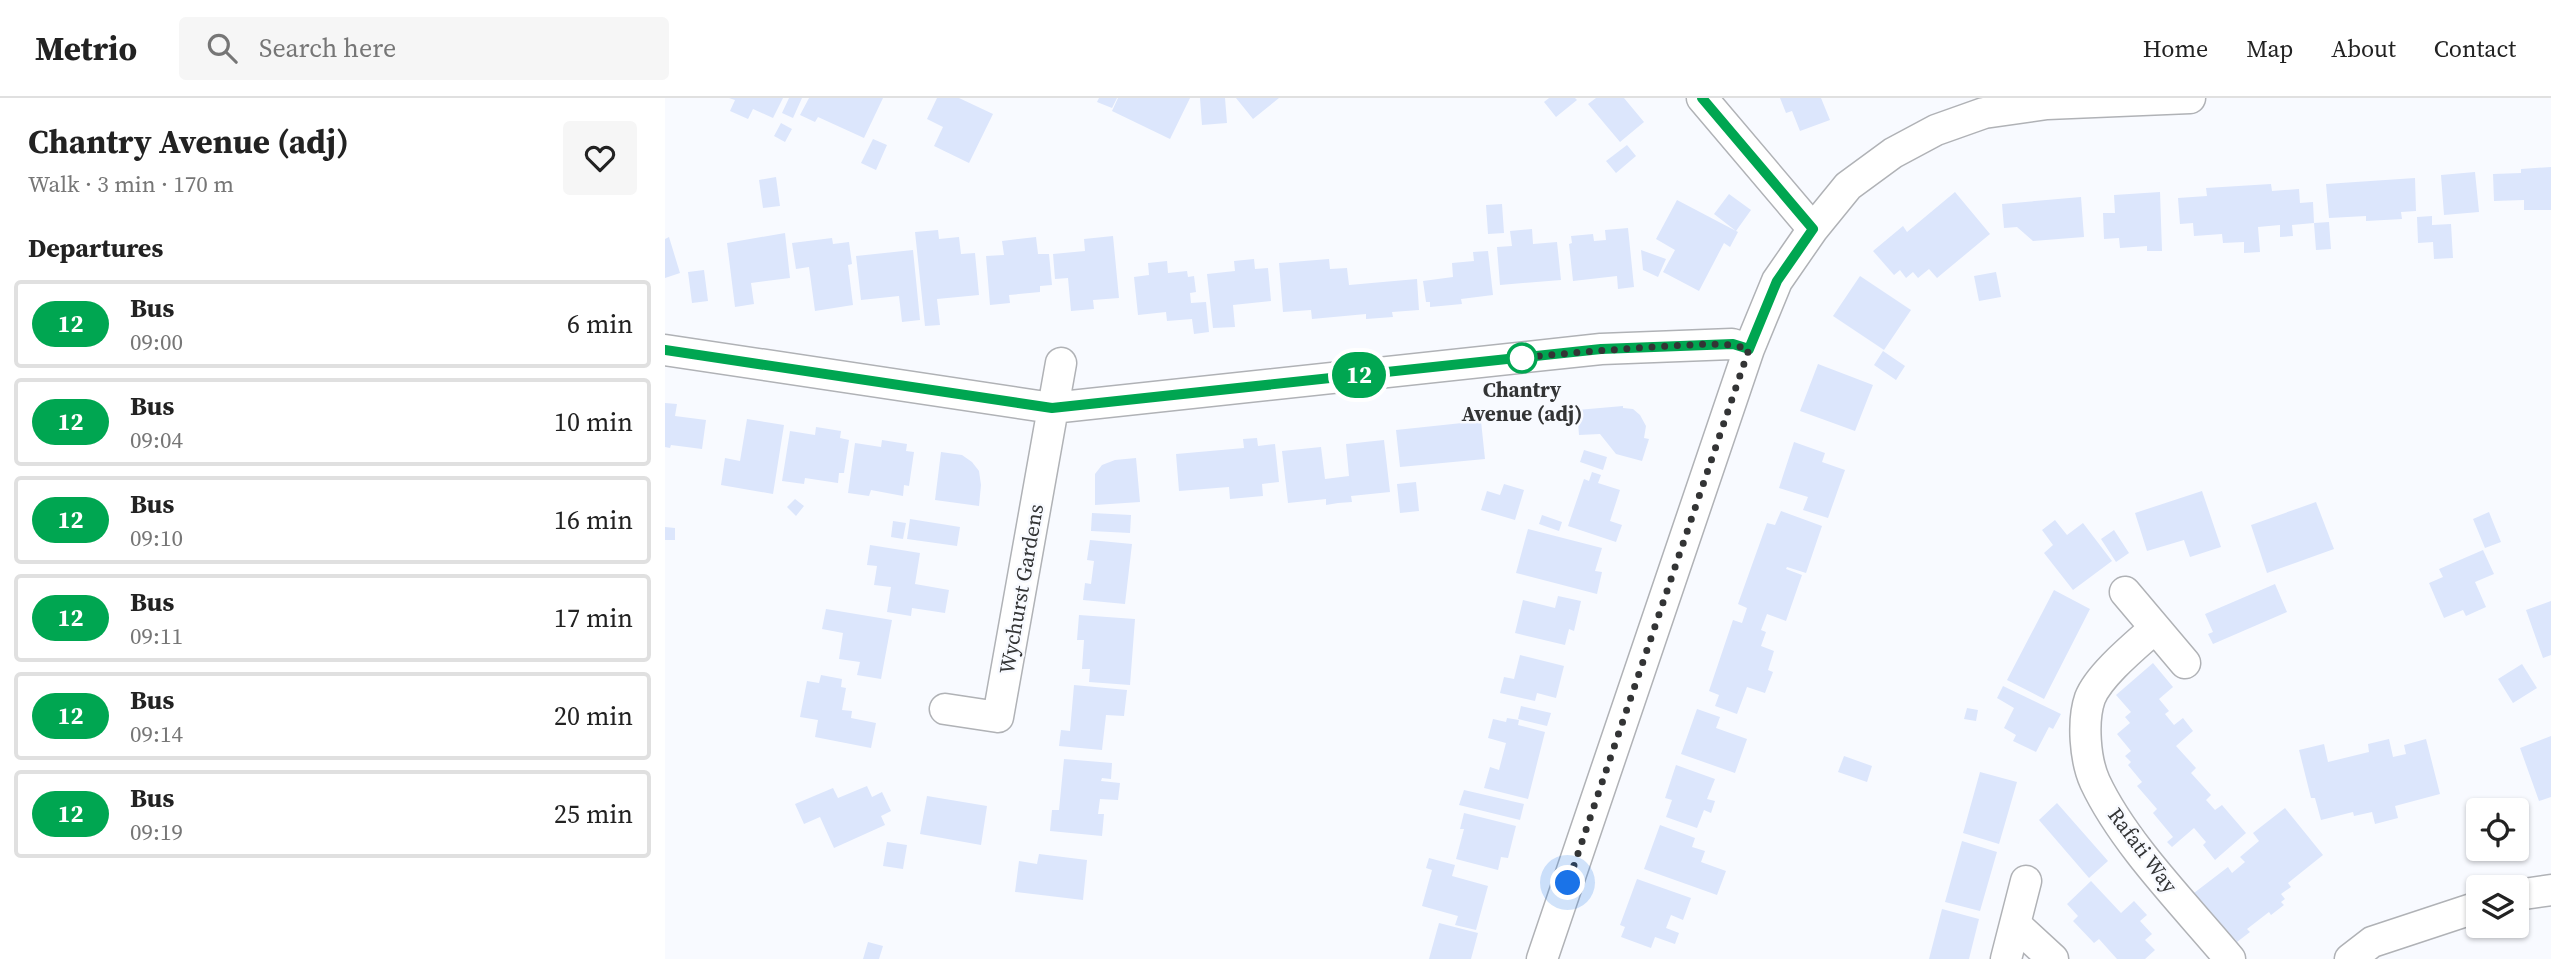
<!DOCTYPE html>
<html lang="en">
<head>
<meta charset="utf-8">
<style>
  body { margin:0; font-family:"Source Serif 4",serif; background:#f6f6f6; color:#222; height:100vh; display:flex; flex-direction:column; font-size:26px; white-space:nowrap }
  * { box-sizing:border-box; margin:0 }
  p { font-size:23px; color:#767676 }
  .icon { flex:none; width:38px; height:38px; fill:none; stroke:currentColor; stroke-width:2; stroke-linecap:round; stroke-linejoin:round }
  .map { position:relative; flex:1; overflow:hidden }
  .drawer { display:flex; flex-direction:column; background:#fff; width:665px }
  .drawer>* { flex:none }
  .badge { padding:0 14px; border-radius:23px; font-size:24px; line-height:46px }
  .tools { position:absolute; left:1801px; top:700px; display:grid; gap:14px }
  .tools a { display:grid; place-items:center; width:63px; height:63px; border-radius:7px; background:#fff; box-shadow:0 2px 5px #0004; font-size:35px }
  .you { position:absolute; width:35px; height:35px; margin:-18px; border:5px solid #fff; border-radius:50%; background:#1a73e8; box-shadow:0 0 0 10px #1a73e833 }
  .map>.badge { position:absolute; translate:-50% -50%; box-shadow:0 0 0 4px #fff }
  h2 { padding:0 28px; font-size:26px; line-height:63px }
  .round { display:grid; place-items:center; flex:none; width:74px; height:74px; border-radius:7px; background:#f6f6f6 }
  .summary { display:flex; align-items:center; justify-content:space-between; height:119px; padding:0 28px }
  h1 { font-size:33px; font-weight:700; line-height:52px }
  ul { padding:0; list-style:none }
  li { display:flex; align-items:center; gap:21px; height:88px; margin:0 14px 10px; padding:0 14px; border:4px solid #e0e0e0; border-radius:7px }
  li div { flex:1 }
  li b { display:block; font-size:26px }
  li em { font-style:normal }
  li .badge { min-width:77px; font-weight:700; text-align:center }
  header { display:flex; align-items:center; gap:42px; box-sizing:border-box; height:98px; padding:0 35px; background:#fff; border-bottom:2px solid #e0e0e0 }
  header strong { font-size:33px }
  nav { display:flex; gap:38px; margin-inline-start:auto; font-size:24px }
  .search { width:490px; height:63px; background:#f6f6f6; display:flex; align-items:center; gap:18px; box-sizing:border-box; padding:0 24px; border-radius:7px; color:#767676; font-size:26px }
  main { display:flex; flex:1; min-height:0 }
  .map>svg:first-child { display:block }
  .building { fill:#dce6fc }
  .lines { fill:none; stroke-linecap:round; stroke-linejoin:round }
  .minor-casing { stroke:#b0b2b6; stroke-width:33 }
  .minor { stroke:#fff; stroke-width:30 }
  .line-casing { stroke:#fff; stroke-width:16 }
  .line { stroke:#00a651; stroke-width:10 }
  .walk { stroke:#333435; stroke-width:7; stroke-dasharray:0 12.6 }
  .stop-dot { fill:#fff; stroke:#00a651; stroke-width:3.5 }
  .labels { text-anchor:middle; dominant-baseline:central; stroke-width:5; stroke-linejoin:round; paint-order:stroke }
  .stop-label { font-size:21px; font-weight:bold; fill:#333435; stroke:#f8faff }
  .street-label { font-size:21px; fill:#333435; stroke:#f8faff }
</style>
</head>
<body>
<header>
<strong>Metrio</strong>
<div class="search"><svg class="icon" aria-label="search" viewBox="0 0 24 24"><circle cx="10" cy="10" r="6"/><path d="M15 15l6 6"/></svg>Search here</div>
<nav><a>Home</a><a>Map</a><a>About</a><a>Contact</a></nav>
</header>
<main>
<section class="drawer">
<div class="summary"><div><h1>Chantry Avenue (adj)</h1><p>Walk · 3 min · 170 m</p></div><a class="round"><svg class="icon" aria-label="heart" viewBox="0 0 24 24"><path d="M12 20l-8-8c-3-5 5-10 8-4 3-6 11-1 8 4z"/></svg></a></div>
<h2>Departures</h2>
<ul>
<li><span class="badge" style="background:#00a651;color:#fff">12</span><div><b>Bus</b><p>09:00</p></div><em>6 min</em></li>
<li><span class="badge" style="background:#00a651;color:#fff">12</span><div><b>Bus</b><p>09:04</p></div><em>10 min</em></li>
<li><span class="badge" style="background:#00a651;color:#fff">12</span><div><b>Bus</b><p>09:10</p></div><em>16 min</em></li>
<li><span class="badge" style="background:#00a651;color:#fff">12</span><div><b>Bus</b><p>09:11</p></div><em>17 min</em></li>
<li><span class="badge" style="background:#00a651;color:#fff">12</span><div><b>Bus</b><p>09:14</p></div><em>20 min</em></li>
<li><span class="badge" style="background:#00a651;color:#fff">12</span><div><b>Bus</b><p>09:19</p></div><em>25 min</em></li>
</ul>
</section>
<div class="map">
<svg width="1886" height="861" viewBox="0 0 1886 861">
  <rect width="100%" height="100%" fill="#f8faff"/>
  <!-- building -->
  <path class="building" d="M64,0H118L108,20L88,11L83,21L65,13L70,2Z
    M124,0H137L128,20L117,15Z
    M144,0H218L199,40L153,19L150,24L135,17Z
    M272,0H294L328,16L304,65L269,48L278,29L262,21Z
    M434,0H452L447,10L432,4Z
    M453,0H525L505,41L447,13Z
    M535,0H560L562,25L537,27Z
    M571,0H614L588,21Z
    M884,0H910L912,2L891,19L879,4Z
    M931,0H959L979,24L955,44L923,6Z
    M1115,0H1156L1165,22L1135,33L1127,13L1121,15Z
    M116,25L127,31L120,44L109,38Z
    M208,41L222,47L211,72L196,65Z
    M962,47L971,58L951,75L941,63Z
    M1886,69V112H1859V102L1829,103L1828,76L1856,75V71Z
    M1810,74L1814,114L1779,117L1776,77Z
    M111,79L115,108L98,110L94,82Z
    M1750,80L1751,113L1736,114L1737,121L1701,123V118L1664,120L1661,86Z
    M1606,86L1607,93L1634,91L1635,105L1648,104L1649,125L1627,127L1628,138L1615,139V127L1593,129L1595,154L1579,155V144L1558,145L1557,136L1529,138L1528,125L1515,126L1513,100L1542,98L1541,90Z
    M1290,94L1325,136L1272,180L1264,171L1253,180L1248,174L1241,180L1235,172L1229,177L1208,153L1238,128L1242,134Z
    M1495,94L1497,153H1482V148L1455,150L1454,140L1439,141L1438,115H1450L1449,97Z
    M1064,96L1086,112L1071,133L1049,116Z
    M1416,99L1419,139L1368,143L1352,129L1339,130L1337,106Z
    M1012,102L1073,134L1065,149L1059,145L1034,193L998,174L1010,152L991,141Z
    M837,106L839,135L823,136L821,107Z
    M1767,118V127L1786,126L1788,160L1769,161L1768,144L1753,145L1752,119Z
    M1664,124L1666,151L1651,152L1649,125Z
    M963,130L969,189L953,191L952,178L908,183L904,146L907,145L906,138L928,136L929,143L941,142L940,132Z
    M867,131L868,146L892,144L896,182L835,187L832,149L847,148L845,133Z
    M273,132L274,141L294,139L296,156L310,155L314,197L272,201L275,227L260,228L250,134Z
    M120,135L125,180L86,185L89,206L70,209L62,145Z
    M448,138L454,200L428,202L429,211L406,213L403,180L390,181L388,156L420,153L419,141Z
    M4,139L15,175L0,180V141Z
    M371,139L373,156H384L387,187L375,188V194L344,197L345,205L325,207L321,158L339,157L337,143Z
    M167,140L168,146L184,144L187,166L183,167L188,207L150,213L144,169L131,171L127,145Z
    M248,152L255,222L237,224L234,198L196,202L191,158Z
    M976,152L1001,161L993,179L978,172Z
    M823,153L828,197L796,201L797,206L765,209V204H761L758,183L788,179L787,165L809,163L808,154Z
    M589,161L590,171L603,170L606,203L568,207L570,229L548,230L542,176L570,173L569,163Z
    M664,161L665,171L682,170L684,187L752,181L754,212L727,214L728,219L701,221V216L647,221L646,212L618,214L614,165Z
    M502,163L503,175L522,173L523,179L529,178L531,194L525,195L526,205L541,204L544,234L529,236L527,221L502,223L501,214L473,217L469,179L484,177L483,165Z
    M39,172L43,203L27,205L23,174Z
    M1331,174L1336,199L1314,203L1309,178Z
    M1195,178L1246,212L1219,252L1168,218Z
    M1218,253L1240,268L1231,282L1209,267Z
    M1153,266L1208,287L1190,333L1135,313Z
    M0,305L12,306L10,318L41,322L37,351L6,347L5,350L0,349Z
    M958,308V310L968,311L975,317L981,328L979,340L984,341L977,363L951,356L935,336L914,337L912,312Z
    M82,321L119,327L108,396L56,387L60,360L75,363Z
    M816,323L820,361L735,369L731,332Z
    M151,329L176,333L175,340L184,342L179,375H174L173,385L140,380L139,386L117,383L125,333L150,337Z
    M592,340L593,348L610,346L614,384L597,386L598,398L565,401L564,389L514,393L511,356L579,350L578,341Z
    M217,342L242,346L241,353L249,354L244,388L239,387L238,398L206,392L204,398L183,395L190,345L216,349Z
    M719,342L725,394L686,398L687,404L673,405L661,407V401L623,405L617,353L656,349L660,381L684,378L681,346Z
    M1129,344L1160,355L1157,364L1180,372L1163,420L1138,412L1143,399L1114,390Z
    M919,352L942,359L938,372L915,364Z
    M276,354L297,357L307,364L314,373L316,387L314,408L270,402Z
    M471,360L475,404L430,407V376L437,367L450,362Z
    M927,374L936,377L933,385L955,392L945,423L957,427L951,444L903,428L919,381L924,383Z
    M751,384L754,413L735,415L732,386Z
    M839,386L859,392L850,422L816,412L822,393L835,397Z
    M1537,393L1556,449L1525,459L1519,442L1482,453L1470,415Z
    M130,401L139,408L131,418L122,409Z
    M1651,404L1669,451L1602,475L1586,427Z
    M1116,413L1157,428L1141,475L1122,469L1121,471L1137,477L1121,523L1102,516L1096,532L1101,534L1096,548L1109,553L1103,572L1108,574L1100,595L1082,589L1072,616L1050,608L1054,597L1044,593L1068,522L1077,525L1082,510L1073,506L1102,425L1110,427Z
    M1824,414L1836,444L1820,450L1808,421Z
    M427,415L466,417L465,435L426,433Z
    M877,417L897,424L894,433L874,426Z
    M245,421L295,429L292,448L242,441Z
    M1390,422L1402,437L1418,425L1447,463L1408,492L1379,455L1388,447L1377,432Z
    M228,423L241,425L238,441L226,439Z
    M0,429L10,430V442H0Z
    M863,431L937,450L930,473L937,474L932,496L851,475Z
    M1449,432L1464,455L1451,464L1436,441Z
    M425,442L467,446L460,506L418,502L420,485L426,486L429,463L422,462Z
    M205,447L255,455L250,486L284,492L280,515L247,510L246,518L222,514L226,489L209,487L212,468L202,467Z
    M1818,452L1829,476L1810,484L1821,509L1801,518L1798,512L1779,520L1764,485L1778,479L1774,471Z
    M1610,486L1622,514L1548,546L1543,536L1548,534L1540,516Z
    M1389,492L1425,511L1379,601L1342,582Z
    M893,498L916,503L909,533L904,531L900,547L850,535L858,502L890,510Z
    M1886,503V557L1878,560L1861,512Z
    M161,511L227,522L216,581L192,577L195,564L174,561L178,535L157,531Z
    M414,517L470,521L465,587L424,584L425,571H417L419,542H412Z
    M855,557L899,568L891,600L872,595L870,603L835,595L839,579L849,581Z
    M1488,565L1508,589L1494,601L1504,613L1500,616L1509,627L1518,620L1528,633L1511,648L1531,670L1526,675L1546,697L1541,702L1550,712L1557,707L1581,735L1550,762L1538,747L1541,744L1529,730L1507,749L1502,744L1508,739L1488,715L1492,711L1472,688L1477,684L1463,667L1466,664L1460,658L1466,653L1452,636L1465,625L1460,619L1466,614L1451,597Z
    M1857,566L1872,590L1848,605L1833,581Z
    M156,577L177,581L176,589L181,590L177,612L187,613L186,620L211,625L206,650L150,639L153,622L135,619L142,583L154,585Z
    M409,587L462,592L459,618L441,617L437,652L394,648L396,632L405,633Z
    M1338,588L1396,616L1388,631L1384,629L1371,654L1348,643L1351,637L1339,630L1349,610L1332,600Z
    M856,608L886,615L882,628L853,621Z
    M1302,610L1313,612L1311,623L1299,621Z
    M1032,611L1055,619L1051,630L1082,641L1070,675L1016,656Z
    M842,620L854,622L853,627L880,634L863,701L819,690L825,669L834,672L841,645L823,640L828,621L841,624Z
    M1886,638V699L1874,703L1855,650Z
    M1724,641L1728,659L1741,656L1739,647L1761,641L1775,696L1730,708L1733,720L1710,726L1707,714L1689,718L1688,714L1656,722L1650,700H1646L1634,652L1659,646L1663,664L1704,654L1703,646Z
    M1179,658L1207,668L1202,684L1173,674Z
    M399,661L447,665L446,681L437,680L436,683L455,685L453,702L435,701L433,716H439L437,738L385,733L387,712H394Z
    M1011,667L1050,681L1042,701L1050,703L1046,715L1039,712L1032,730L1001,719L1007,702L1000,700Z
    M1315,674L1352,684L1334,746L1298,735Z
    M202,688L207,699L217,694L226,713L216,718L220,727L169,750L155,719L139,726L130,706L168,690L173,700Z
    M799,692L859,706L855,722L794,707Z
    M262,698L322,708L316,747L255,736Z
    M1392,705L1443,763L1424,780L1374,722Z
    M1620,710L1658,757L1623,785L1626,789L1616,796L1620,801L1616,804L1619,807L1606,817L1604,814L1582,831L1585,834L1572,844L1570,841L1568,843L1529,795L1563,769L1567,775L1580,764L1575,759L1594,743L1588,735Z
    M799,715L851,728L843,760L836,759L833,772L791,761L799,731H795Z
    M995,727L1030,740L1027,749L1040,753L1036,764L1061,773L1052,797L979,771Z
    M1297,743L1332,754L1315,813L1280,804Z
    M222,744L242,747L238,771L218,768Z
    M374,756L422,762L418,802L350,794L354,763L372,766Z
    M764,760L790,767L787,778L823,788L811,832L790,827L793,818L757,808L767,772L761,770Z
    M972,781L1026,800L1018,822L1006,817L1001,830L1014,835L1010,846L990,839L986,850L956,839L960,829L955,827Z
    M1426,783L1456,815L1469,803L1482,817L1475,823L1487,836L1480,842L1490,852L1480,861H1452L1434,841L1429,845L1408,823L1413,818L1402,806Z
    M1277,811L1314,821L1304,861H1264Z
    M774,825L813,835L806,861H764Z
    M203,844L218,848L214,861H198Z"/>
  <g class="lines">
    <!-- minor casing -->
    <g class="minor-casing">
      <path id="minor" d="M1037,0L1148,131
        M0,252L387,310L936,251L1067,246L1084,251
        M1460,494L1520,565
        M1490,530C1471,547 1434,577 1425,600C1417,623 1420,662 1430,684C1459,746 1521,808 1565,861
        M280,611L333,619L396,265
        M1852,797L1886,792
        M1350,826L1388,861
        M877,861L1084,251L1112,183L1148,131L1183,88L1228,55L1271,32L1319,15L1382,6L1525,0
        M1341,861L1361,783
        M1685,861L1707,844L1813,809"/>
    </g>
    <!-- minor -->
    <use href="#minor" class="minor"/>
  </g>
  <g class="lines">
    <!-- line casing -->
    <g class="line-casing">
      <path id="line" d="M0,252L387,310L936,251L1068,246L1084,251L1112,183L1148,131L1037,0"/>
    </g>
    <!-- line -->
    <use href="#line" class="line"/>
    <!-- walk -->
    <path class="walk" d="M857,260H853C904,255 953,251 1004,248C1031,247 1058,243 1084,251L903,785"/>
  </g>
  <!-- markers -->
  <circle class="stop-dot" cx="857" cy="260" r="14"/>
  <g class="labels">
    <!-- stop labels -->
    <g class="stop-label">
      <text x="857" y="291">Chantry<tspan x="857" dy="24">Avenue (adj)</tspan></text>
    </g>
    <!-- street labels -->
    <g class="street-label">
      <text transform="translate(356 491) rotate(-80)">Wychurst Gardens</text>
      <text transform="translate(1478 752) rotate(53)">Rafati Way</text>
    </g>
  </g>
</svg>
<div class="tools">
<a><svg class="icon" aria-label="locate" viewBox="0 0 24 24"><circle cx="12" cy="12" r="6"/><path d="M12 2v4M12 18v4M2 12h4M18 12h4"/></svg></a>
<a><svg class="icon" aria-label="layers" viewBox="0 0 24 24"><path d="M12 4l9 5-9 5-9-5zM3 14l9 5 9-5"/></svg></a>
</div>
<div class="you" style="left:903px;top:785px"></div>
<b class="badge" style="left:694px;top:277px;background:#00a651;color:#fff">12</b>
</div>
</main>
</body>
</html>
